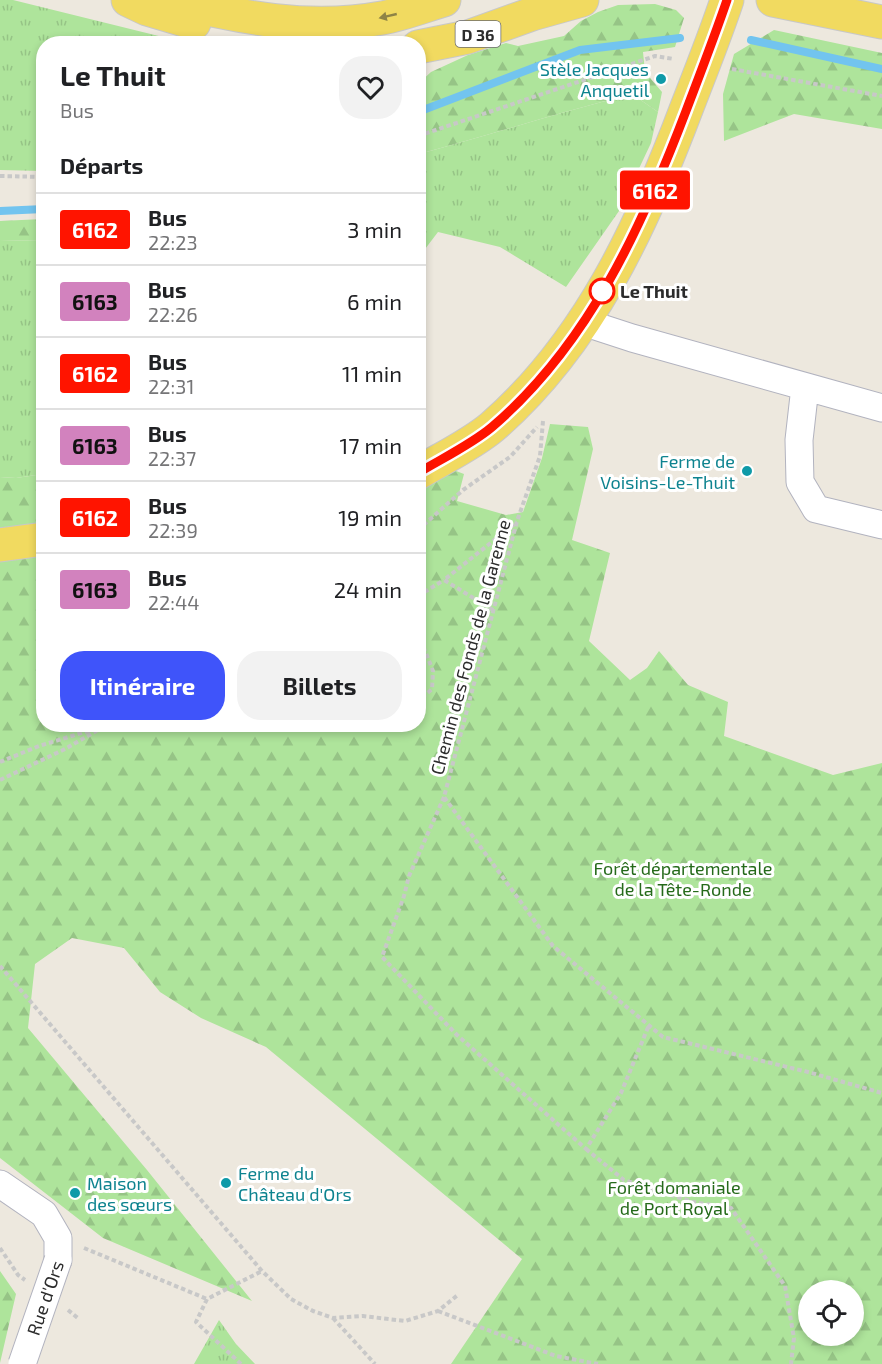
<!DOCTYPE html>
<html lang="fr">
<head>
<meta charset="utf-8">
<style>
  body { margin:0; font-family:"Exo 2",sans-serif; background:#f2f2f2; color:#202124; height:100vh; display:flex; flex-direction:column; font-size:22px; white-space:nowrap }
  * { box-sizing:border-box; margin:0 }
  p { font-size:20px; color:#757577 }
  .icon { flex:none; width:33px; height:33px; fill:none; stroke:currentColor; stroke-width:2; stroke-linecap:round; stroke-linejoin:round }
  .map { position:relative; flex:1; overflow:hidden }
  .details { position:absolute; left:36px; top:36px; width:390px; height:696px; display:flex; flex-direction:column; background:#fff; border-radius:24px; box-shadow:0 3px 9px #0003 }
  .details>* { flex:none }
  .badge { padding:0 12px; border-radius:4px; font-size:21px; line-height:39px }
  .fabs { position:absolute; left:798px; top:1280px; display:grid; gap:12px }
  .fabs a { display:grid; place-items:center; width:66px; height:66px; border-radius:50%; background:#fff; box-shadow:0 3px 9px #0003; font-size:30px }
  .map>.badge { position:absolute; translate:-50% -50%; box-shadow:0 0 0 3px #fff }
  h2 { padding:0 24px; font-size:22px; line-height:54px }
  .round { display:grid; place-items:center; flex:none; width:63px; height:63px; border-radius:24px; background:#f2f2f2 }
  .headline { display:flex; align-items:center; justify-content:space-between; height:102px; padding:0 24px }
  h1 { font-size:28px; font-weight:700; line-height:45px }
  .cta { display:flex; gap:12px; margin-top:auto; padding:12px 24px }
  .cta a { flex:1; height:69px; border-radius:24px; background:#3f54fa; color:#fff; font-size:24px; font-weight:700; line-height:69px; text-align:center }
  .cta a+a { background:#f2f2f2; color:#202124 }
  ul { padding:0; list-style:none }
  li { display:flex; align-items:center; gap:18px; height:72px; padding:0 24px; border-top:2px solid #e0e0e0 }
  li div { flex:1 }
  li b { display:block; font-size:22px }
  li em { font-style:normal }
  li .badge { min-width:66px; font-weight:700; text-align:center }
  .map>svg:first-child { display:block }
  .grass { fill:url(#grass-tufts) }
  .forest { fill:url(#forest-firs); fill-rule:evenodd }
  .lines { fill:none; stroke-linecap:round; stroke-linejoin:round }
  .stream { stroke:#72c4ef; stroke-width:8 }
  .minor-casing { stroke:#b2b3bf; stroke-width:29 }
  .major-casing { stroke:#c8c8c8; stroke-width:35 }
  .path { stroke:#c8c8c8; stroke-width:4; stroke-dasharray:4.5 3; stroke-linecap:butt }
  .minor { stroke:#fff; stroke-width:27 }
  .major { stroke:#f1da60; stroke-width:33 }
  .minor-bridge-casing { stroke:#b2b3bf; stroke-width:29; stroke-linecap:butt }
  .minor-bridge { stroke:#fff; stroke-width:27 }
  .oneway { fill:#8e8346 }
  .line-casing { stroke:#fff; stroke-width:14 }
  .line { stroke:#ff1400; stroke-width:9 }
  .culture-dot { fill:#0f9aa8; stroke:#fff; stroke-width:2 }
  .stop-dot { fill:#fff; stroke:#ff1400; stroke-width:3 }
  .labels { text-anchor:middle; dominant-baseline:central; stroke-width:6; stroke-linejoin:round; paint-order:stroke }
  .shield { fill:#fff; stroke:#6b6b6b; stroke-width:1.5 }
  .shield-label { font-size:16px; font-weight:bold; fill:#2c2c2c }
  .culture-label { font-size:18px; fill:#0d838f; stroke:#fff; text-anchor:end }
  .stop-label { font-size:18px; font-weight:bold; fill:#2c2c2c; stroke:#fff; text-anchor:start }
  .street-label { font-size:18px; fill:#2c2c2c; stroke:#fff }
  .park-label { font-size:18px; fill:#256a1a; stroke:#fff }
</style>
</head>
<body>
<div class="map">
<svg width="882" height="1364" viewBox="0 0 882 1364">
  <defs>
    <pattern id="grass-tufts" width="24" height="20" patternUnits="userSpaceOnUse" patternTransform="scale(1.5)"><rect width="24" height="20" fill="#aee49b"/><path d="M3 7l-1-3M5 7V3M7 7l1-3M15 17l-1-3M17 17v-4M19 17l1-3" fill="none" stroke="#96c486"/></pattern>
    <pattern id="forest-firs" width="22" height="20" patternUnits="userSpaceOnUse" patternTransform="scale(1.5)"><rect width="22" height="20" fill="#aee49b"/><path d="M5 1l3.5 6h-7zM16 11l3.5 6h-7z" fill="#96c486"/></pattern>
  </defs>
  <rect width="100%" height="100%" fill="#ede8de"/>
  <!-- grass -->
  <path class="grass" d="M0,0H13L187,43L44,44L43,171L0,170Z
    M632,94L658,112L651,143L619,211L566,287L500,247L438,232L419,257V154C490,135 560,112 632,94Z
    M43,240V474L16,478L0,477V241Z
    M219,1320L236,1344L255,1364H194Z"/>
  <!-- forest -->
  <path class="forest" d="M655,4L676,10L684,18L675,47L643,52L645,72L662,92L658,112L632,94C560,112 490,135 419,154V83L431,72L468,55L506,43L518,46L564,36L581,21L598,12L618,5Z
    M774,30L882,53V129L794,114L724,141L723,94L734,54Z
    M43,219V240L0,241V221Z
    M550,424L588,427L593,449L572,540L610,553L589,641L630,680L647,668L659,651L688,685L728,702L724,736L833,775L882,763V1364H451L522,1259L266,1047L201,1018L160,992L124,948L72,938L35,964L28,1028L147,1170L252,1301L103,1238L0,1158V552L43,546L44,724H418L419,480L443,466L464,474L457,501L506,515L523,512L542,458ZM808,1290H854V1335H808Z
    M43,474V523L0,528V477L16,478Z
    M0,1271L16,1294L0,1363Z"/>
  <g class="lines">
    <!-- stream -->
    <path class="stream" d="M751,40L882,69
      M418,112L580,50L680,38
      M0,211L44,209"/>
    <!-- minor casing -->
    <g class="minor-casing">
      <path id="minor" d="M583,322L632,338L882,408
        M805,387L799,440L800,482L816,509L882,525
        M0,1184L44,1214L58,1238V1260"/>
    </g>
    <!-- major casing -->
    <g class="major-casing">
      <path id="major" d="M128,0L147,9L194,23
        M171,0C240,18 310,31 382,18C403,14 424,6 444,0
        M773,0L882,22
        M418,47L468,37L532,14L582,0
        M418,473C441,459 472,444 492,427C589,343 643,224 687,107C701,71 715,36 727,0
        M0,545L44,539"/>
    </g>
    <!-- path -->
    <path class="path" d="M732,69L882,96
      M418,136L655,56L674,59
      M0,176L44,177
      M543,421L540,456L517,521L444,797L553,946L663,1037L808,1072L882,1093
      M418,530L463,490L510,457L537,427
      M418,596L444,580
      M493,610L444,580L517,522
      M418,633L433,671L432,689L425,695L418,692
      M0,762L39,746L88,731L96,724
      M0,780L65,749L108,724
      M444,797L409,876L404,896L382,957L457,1035L586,1149L621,1093L649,1025
      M0,966L262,1271L291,1299L313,1311L333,1318L363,1316L405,1321L438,1311L459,1294
      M586,1149L624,1180L693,1202L731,1208L785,1286L794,1338L791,1364
      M0,1248L18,1275L25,1280
      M84,1248L207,1299
      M68,1310L79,1319
      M438,1311L556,1356L598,1364
      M333,1318L375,1364
      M241,1364L196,1322L207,1299L262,1271"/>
    <!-- minor -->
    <use href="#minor" class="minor"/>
    <!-- major -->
    <use href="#major" class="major"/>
    <!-- minor-bridge casing -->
    <g class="minor-bridge-casing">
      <g id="minor-bridge">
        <path id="s1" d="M22,1364L58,1260"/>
      </g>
    </g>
    <!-- minor-bridge -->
    <use href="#minor-bridge" class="minor-bridge"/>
  </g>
  <!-- one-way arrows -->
  <defs><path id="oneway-solid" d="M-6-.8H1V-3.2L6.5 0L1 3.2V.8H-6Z" transform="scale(1.5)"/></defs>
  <use class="oneway" href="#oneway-solid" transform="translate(388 16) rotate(167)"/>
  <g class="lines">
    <!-- line casing -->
    <g class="line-casing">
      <path id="line" d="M418,473C441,459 472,444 492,427C588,345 642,227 686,111C700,74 714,38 727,0"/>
    </g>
    <!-- line -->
    <use href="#line" class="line"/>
  </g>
  <!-- markers -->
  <g class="culture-dot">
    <circle cx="661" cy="79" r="6"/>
    <circle cx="747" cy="471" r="6"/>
    <circle cx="226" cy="1183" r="6"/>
    <circle cx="75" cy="1193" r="6"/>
  </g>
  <circle class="stop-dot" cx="602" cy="291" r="12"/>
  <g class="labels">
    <!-- shield labels -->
    <rect class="shield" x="455.5" y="21" width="45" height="26" rx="4.5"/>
    <g class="shield-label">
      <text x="478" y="34">D 36</text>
    </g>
    <!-- culture labels -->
    <g class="culture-label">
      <text x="649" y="69">Stèle Jacques<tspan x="649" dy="21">Anquetil</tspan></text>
      <text x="735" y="461">Ferme de<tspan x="735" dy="21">Voisins-Le-Thuit</tspan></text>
      <text x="238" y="1173" text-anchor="start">Ferme du<tspan x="238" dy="21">Château d'Ors</tspan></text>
      <text x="87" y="1183" text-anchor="start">Maison<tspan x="87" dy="21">des sœurs</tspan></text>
    </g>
    <!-- stop labels -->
    <g class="stop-label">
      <text x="620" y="291">Le Thuit</text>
    </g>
    <!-- street labels -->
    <g class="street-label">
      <text transform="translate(470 647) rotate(-75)">Chemin des Fonds de la Garenne</text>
      <text stroke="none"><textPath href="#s1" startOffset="70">Rue d'Ors</textPath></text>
    </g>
    <!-- park labels -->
    <g class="park-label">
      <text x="683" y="868">Forêt départementale<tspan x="683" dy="21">de la Tête-Ronde</tspan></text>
      <text x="674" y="1187">Forêt domaniale<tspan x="674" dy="21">de Port Royal</tspan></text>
    </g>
  </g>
</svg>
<div class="fabs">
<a><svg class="icon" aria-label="locate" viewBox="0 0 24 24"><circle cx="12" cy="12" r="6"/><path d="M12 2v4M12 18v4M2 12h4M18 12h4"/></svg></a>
</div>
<b class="badge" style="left:655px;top:190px;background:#ff1400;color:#fff">6162</b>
<section class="details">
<div class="headline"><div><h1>Le Thuit</h1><p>Bus</p></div><a class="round"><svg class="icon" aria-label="heart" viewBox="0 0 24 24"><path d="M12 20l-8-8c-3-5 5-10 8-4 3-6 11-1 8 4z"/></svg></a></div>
<h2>Départs</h2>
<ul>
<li><span class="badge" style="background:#ff1400;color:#fff">6162</span><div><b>Bus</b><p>22:23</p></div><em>3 min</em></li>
<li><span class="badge" style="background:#d282be;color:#111">6163</span><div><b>Bus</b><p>22:26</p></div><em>6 min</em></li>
<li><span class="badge" style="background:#ff1400;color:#fff">6162</span><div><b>Bus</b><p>22:31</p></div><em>11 min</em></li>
<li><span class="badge" style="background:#d282be;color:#111">6163</span><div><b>Bus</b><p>22:37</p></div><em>17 min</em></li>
<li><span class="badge" style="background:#ff1400;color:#fff">6162</span><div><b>Bus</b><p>22:39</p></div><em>19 min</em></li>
<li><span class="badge" style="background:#d282be;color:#111">6163</span><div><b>Bus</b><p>22:44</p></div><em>24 min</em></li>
</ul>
<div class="cta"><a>Itinéraire</a><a>Billets</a></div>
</section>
</div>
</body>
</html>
